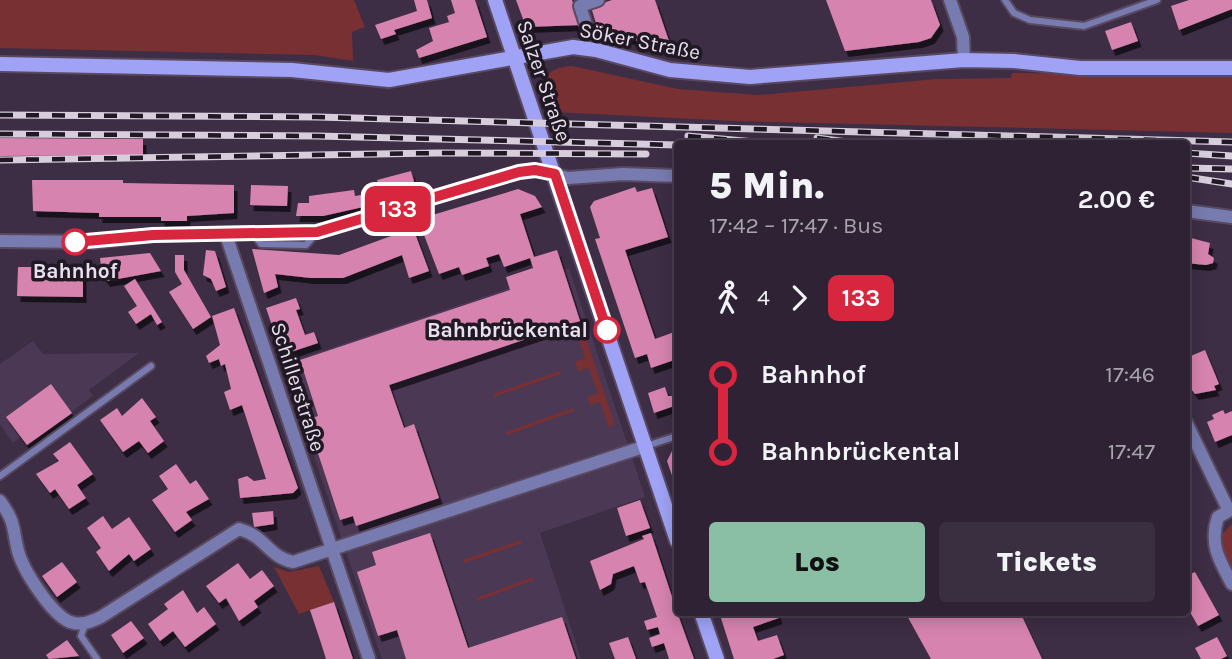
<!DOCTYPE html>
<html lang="de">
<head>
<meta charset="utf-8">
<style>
  body { margin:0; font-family:Karla,sans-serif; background:#3a2f40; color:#f1f3f6; height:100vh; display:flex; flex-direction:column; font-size:26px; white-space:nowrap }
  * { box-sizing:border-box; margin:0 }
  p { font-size:23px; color:#a7a4ac }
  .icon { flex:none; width:38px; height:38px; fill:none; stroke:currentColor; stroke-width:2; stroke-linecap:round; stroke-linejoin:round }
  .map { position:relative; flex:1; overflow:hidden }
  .details { position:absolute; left:674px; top:140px; width:516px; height:476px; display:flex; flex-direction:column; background:#2e2234; border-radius:7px; box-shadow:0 4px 18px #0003,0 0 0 2px #493f4f }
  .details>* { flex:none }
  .badge { padding:0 14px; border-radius:10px; font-size:24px; line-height:46px }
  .map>.badge { position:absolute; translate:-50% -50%; box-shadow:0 0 0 4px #fff }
  .legs { display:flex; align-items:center; gap:10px; height:77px; padding:0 35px; font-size:23px }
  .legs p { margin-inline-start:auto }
  .headline { display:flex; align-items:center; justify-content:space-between; height:119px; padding:0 35px }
  h1 { font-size:38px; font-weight:800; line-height:52px }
  .primary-button { display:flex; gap:14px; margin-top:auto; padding:14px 35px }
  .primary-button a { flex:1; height:80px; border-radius:7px; background:#8abfa5; color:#111; font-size:28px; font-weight:800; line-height:80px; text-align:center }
  .primary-button a+a { background:#3a2f40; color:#f1f3f6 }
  ul { padding:0 35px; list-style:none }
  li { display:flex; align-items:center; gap:24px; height:77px; font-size:26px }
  li i { display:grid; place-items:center; width:10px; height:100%; margin:0 9px; background:currentColor }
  li i::after { content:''; width:18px; height:18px; margin:-9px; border:5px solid; border-radius:50%; background:#2e2234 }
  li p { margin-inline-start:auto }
  li:first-child i { background:linear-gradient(#0000 50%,currentColor 0) }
  li:last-child i { background:linear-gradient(currentColor 50%,#0000 0) }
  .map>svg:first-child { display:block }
  .built { fill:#4b3854 }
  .green { fill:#793033 }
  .building { fill:#d683af; filter:url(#shadow) }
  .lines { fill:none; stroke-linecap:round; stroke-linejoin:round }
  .lane-casing { stroke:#594960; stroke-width:10 }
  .street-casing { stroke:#594960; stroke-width:16 }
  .secondary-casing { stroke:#594960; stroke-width:18 }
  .lane { stroke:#787baf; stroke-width:6 }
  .street { stroke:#787baf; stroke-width:12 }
  .secondary { stroke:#9fa2f5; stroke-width:14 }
  .rail-casing { stroke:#d7cddd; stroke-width:7 }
  .rail { stroke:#201924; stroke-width:4.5; stroke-dasharray:13; stroke-linecap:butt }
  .line-1-casing { stroke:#fff; stroke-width:16 }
  .line-1 { stroke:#d7263d; stroke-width:10 }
  .stop-1-dot { fill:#fff; stroke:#d7263d; stroke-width:3.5 }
  .labels { text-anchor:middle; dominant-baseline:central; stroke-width:7; stroke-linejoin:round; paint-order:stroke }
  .street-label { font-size:21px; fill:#e9dfee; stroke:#201924 }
  .stop-label { font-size:21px; font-weight:bold; fill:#e9dfee; stroke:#201924 }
</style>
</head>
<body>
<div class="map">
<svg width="1232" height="659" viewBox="0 0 1232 659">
  <defs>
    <filter id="shadow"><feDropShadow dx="3.5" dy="6" stdDeviation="0" flood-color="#0009"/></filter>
  </defs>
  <rect width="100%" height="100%" fill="#3d2d45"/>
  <!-- built -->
  <path class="built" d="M569,268L645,497L540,533L581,659H382L283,364Z
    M33,341L43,354L139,353L89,390L93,396L27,445L21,437L13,443L0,425V364Z"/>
  <!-- green -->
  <path class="green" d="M0,0H354L365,27L352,32L353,61L315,55L0,48Z
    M572,66L678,89L758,95L937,79L1011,78L1012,73L1232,76V133L734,121L554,112C544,86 536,69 572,66Z
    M585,335L614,423L609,428L600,402L590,405L587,397L598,394L589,368L578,371L575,362L585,358L578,337Z
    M560,371L561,374L494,397L493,394Z
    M573,408L574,411L507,435L506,432Z
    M1232,524V576L1222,558L1220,536Z
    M521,540L522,543L464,563L463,560Z
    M319,566L334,602L299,614L274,567L289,572Z
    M533,577L534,580L477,601L476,598Z"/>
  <!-- building -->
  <path class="building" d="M414,0H427L432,18L394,30L396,34L381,39L375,25L417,11Z
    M451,0H475L487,37L419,58L416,50L433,41L429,28L449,22L447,16L455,13Z
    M516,0H572L581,25L526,27Z
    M612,0H655L672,50L598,30L591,7Z
    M826,0H931L940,25L931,38L919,42L845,51Z
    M1189,0H1232V9L1179,30L1171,6Z
    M1131,22L1138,41L1112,50L1105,31Z
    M0,138L143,139V155L0,156Z
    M411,171L417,192L383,201L377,180Z
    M32,180H123V183L234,185V213L187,216V221H161V217H99V213L33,211Z
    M251,185L288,186L287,206L250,205Z
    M635,187L637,192L652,188L668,237L625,250L655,339L677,331V359L651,368L647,354L635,358L595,239L600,238L590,207L594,201Z
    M518,189L535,196L542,207L520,214L534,257L557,250L580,321L389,385L404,428L414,424L439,498L356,526L353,516L340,520L307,420L318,416L300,360L510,290L506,277L533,268L530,258L504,267L499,254L486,258L489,266L462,275L459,267L439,274L419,222L427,220L426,217Z
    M354,190L355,196L361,195L363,207L323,216H296L298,203H309V196Z
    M413,228L429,271L409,278L402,255L343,278H311L275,274L278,287L264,293L252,249L339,255Z
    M1191,238L1210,243L1208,254L1214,258L1213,263L1206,265L1186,263V240Z
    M206,250L215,251L226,287L216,291L211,279L203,275Z
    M150,253L161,271L107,281L102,275L100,258Z
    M175,255H184V270L211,317L193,329L169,292L182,284L175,272Z
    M18,267H83V297L17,296Z
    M135,279L162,322L157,325L151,314L136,324L128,312L137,306L124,286Z
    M296,298L300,309L296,310L305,335L314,332L318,343L282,355L266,308Z
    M234,308L298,488L293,493L240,498L238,479L247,476L254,481L266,479L242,405L230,410L224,392L231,389L225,364L221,366L219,359L209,363L206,356L220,345L212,316Z
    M1205,350L1219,384L1214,386L1216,390L1195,394L1186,382V358Z
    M51,384L72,413L27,445L6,417Z
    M665,387L668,396H677V405L654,413L648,393Z
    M142,398L156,417L150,421L164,441L148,453L139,441L123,452L100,420L117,408L122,416Z
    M1223,410L1225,414L1232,411V435L1215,442L1207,422L1214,419L1212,415Z
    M70,442L93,474L77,485L86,498L69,509L55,489L50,493L36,474L59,461L53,454Z
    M677,449V490L667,461L672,451Z
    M176,464L190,484L196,480L209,499L186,512L192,520L175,532L152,500L168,489L159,476Z
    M640,500L650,528L626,536L617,508Z
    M273,511L274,524L254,527L252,513Z
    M103,516L112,529L129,517L151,549L134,561L129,554L109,571L96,552L101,548L87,528Z
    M430,533L468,648L562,617L576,659H406L397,630L378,636L357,572L376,565L372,552Z
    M651,533L677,612L694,659H669L664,643L652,647L649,638L660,634L658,627L647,630L644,621L657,617L645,582L640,583L634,566L613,574L611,584L600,590L590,561L644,539L642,536Z
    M62,562L77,582L57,597L42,576Z
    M238,563L250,579L262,570L274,586L254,601L258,607L239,621L226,598L219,603L206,586Z
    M1195,572L1219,615L1198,626L1186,605V576Z
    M183,590L197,613L204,607L216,624L185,647L173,631L160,641L148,624L168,609L164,604Z
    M334,602L353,659H326L321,643L310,610Z
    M719,612H777L779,618L753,627L758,641L777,635L784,655L773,659H734Z
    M905,612H1020L1042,659H931Z
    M131,621L144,638L123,653L111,635Z
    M628,637L636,659H615L609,643Z
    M1217,637L1227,656L1221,659H1201L1195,648Z
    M67,640L79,656L49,659L46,655Z"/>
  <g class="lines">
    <!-- lane casing -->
    <g class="lane-casing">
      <path id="lane" d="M1005,0L1014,13L1030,20L1084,26L1157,0
        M254,234L261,244L306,245L317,232
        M646,446L677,436
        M0,476L151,366
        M85,624L81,636L97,659"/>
    </g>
    <!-- street casing -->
    <g class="street-casing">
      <path id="street" d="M950,0L963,37L964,60
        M589,34L580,6L598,0
        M1186,211L1232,217
        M226,235L369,659
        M0,241L93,242L153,235L317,232L519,172L535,170L568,178L623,174L677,176
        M1186,422L1228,509
        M0,501C16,523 12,527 18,551C23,570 51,614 70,622C82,626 90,622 101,617L239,529C267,537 267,556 293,562L646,446
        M1232,509L1218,517C1209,544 1219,560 1232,584"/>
    </g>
    <!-- secondary casing -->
    <g class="secondary-casing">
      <path id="secondary" d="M495,0L677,541
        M0,64L292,70L389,80L573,47L596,50L670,70L750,77L964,60L1014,61L1080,68H1232
        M701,612L717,659"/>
    </g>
    <!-- lane -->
    <use href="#lane" class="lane"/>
    <!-- street -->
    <use href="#street" class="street"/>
    <!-- secondary -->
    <use href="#secondary" class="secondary"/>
    <!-- rail casing -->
    <g class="rail-casing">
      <path id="rail" d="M0,115L317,117L1232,142
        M0,134L317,136L677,145
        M688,136L778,144
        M817,138L862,144
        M1186,153L1232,156
        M0,160L437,153L646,154
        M1186,168L1232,169
        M1186,177L1232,184"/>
    </g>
    <!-- rail -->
    <use href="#rail" class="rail"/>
  </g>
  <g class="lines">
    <!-- line-1 casing -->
    <g class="line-1-casing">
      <path id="line-1" d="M75,242L153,235L317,232L519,172L535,170L555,174L607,330"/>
    </g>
    <!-- line-1 -->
    <use href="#line-1" class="line-1"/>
  </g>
  <!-- markers -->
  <g class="stop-1-dot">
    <circle cx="75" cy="242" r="12"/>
    <circle cx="607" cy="330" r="12"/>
  </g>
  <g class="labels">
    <!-- street labels -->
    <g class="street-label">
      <text transform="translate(640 41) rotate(11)">Söker Straße</text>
      <text transform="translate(544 81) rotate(71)">Salzer Straße</text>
      <text transform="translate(298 387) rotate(72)">Schillerstraße</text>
    </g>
    <!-- stop labels -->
    <g class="stop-label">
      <text x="75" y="271">Bahnhof</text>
      <text x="588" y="330" text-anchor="end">Bahnbrückental</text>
    </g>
  </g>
</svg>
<b class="badge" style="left:398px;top:209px;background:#d7263d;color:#fff">133</b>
<section class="details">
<div class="headline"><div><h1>5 Min.</h1><p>17:42 – 17:47 · Bus</p></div><b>2.00 €</b></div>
<div class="legs"><svg class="icon" aria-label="walk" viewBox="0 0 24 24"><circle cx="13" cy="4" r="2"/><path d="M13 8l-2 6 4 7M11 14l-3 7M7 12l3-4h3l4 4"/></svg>4<svg class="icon" aria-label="forward" viewBox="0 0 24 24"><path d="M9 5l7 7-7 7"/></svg><b class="badge" style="background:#d7263d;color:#fff">133</b></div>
<ul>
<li><i style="color:#d7263d"></i><b>Bahnhof</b><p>17:46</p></li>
<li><i style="color:#d7263d"></i><b>Bahnbrückental</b><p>17:47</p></li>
</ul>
<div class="primary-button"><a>Los</a><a>Tickets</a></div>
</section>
</div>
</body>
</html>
